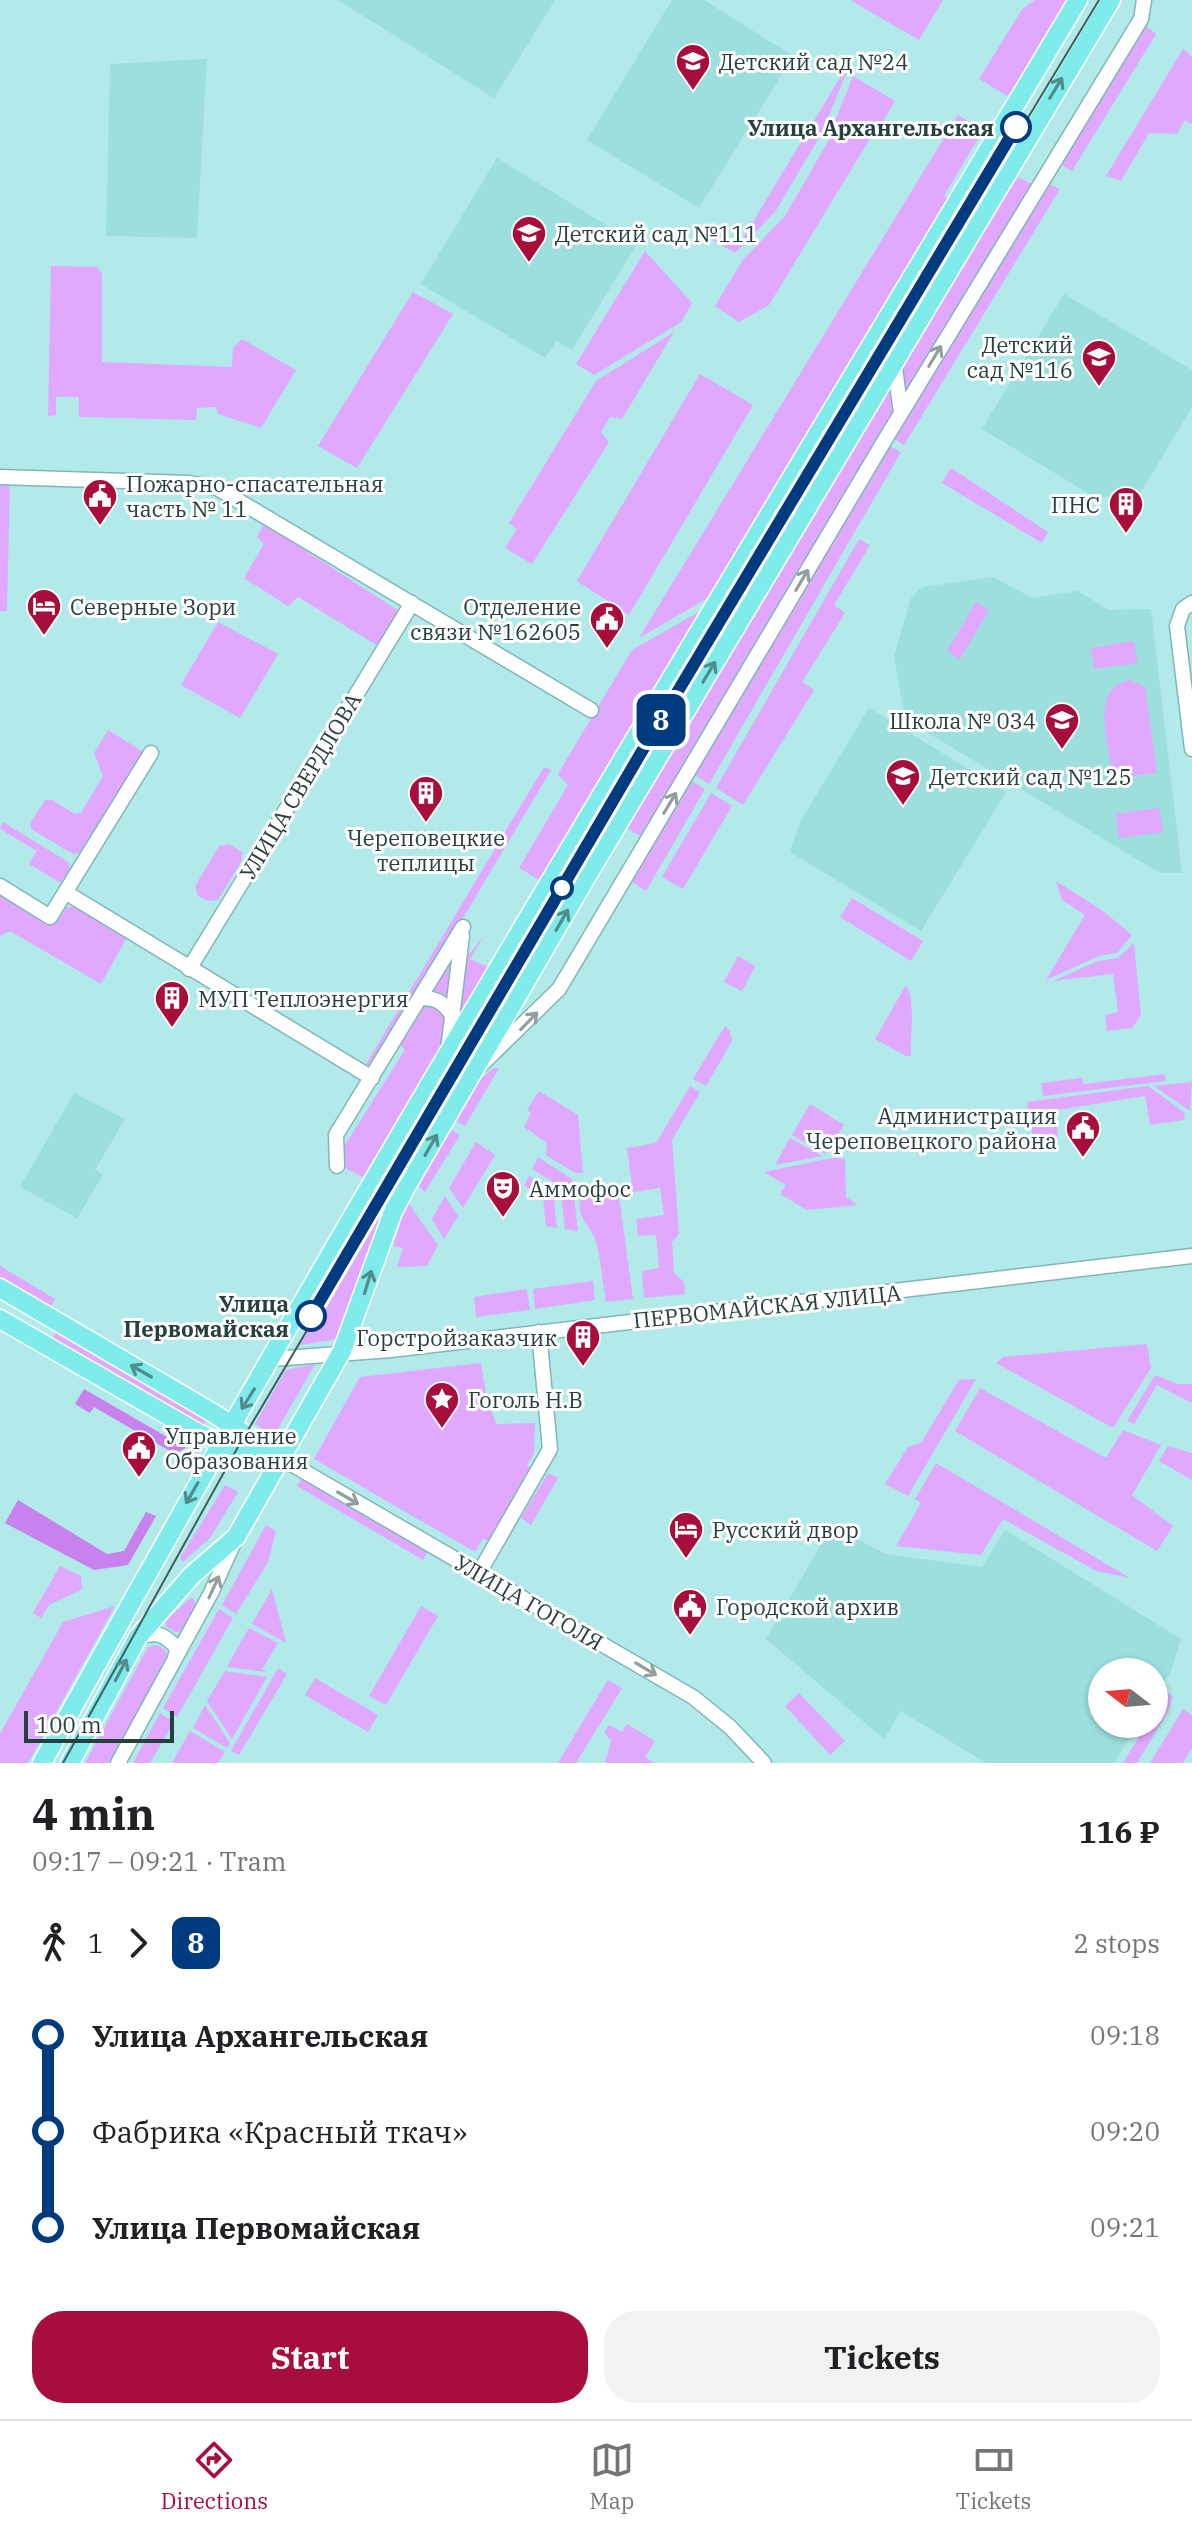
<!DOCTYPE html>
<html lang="en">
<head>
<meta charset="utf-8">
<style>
  body { margin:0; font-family:"IBM Plex Serif",serif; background:#f2f2f2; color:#202124; height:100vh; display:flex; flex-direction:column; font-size:30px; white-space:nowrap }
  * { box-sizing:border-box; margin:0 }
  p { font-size:26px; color:#757577 }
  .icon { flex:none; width:44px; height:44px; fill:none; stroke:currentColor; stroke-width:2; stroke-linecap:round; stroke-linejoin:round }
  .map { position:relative; height:1763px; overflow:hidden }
  .panel { display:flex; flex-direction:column; background:#fff; flex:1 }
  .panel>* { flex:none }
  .badge { padding:0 16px; border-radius:12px; font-size:28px; line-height:52px }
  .needle { width:52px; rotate:286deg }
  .controls { position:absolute; left:1088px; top:1658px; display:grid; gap:16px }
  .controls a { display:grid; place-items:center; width:80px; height:80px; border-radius:50%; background:#fff; box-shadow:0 2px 6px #0004; font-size:40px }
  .scale { position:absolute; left:24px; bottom:20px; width:150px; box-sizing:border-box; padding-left:8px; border:4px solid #273f3e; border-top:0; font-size:22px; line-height:28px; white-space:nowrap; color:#273f3e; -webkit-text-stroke:6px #fefefe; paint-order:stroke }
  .map>.badge { position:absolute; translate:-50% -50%; box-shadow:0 0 0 4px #fff }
  .legs { display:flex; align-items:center; gap:12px; height:88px; padding:0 32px; font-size:26px }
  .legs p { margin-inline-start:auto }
  .summary { display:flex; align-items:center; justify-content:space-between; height:136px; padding:0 32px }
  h1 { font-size:44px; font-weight:800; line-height:60px }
  .action { display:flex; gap:16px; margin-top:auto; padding:16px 32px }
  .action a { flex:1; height:92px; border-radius:32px; background:#a70e3b; color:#fff; font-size:32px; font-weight:800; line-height:92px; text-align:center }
  .action a+a { background:#f2f2f2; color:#202124 }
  ul { padding:0 32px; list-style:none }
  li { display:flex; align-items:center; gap:28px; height:96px; font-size:30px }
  li i { display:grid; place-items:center; width:12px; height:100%; margin:0 10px; background:currentColor }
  li i::after { content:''; width:20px; height:20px; margin:-10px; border:6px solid; border-radius:50%; background:#fff }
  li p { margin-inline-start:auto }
  li:first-child i { background:linear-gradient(#0000 50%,currentColor 0) }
  li:last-child i { background:linear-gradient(currentColor 50%,#0000 0) }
  .menu { display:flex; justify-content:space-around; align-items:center; height:112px; border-top:2px solid #e0e0e0; background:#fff; font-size:22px; color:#757577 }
  .menu a { display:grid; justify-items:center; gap:4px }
  .menu .on { color:#a70e3b }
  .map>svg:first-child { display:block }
  .built { fill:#9cdfdd }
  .green { fill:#e1a8ff }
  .forest { fill:#c981ed }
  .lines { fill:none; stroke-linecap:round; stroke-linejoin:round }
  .minor-casing { stroke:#80b7b6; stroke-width:17 }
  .major-casing { stroke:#fff; stroke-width:21 }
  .minor { stroke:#fff; stroke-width:14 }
  .major { stroke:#7febea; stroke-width:18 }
  .tram { stroke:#405e5d; stroke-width:2 }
  .oneway { stroke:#4f8c8b }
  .oneway2 { stroke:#939f9e }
  .line-1-casing { stroke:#fff; stroke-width:18 }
  .line-1 { stroke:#003b80; stroke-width:12 }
  .stop-1-dot { fill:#fff; stroke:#003b80; stroke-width:4 }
  .labels { text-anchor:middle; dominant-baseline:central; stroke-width:6; stroke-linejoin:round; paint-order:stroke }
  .poi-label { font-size:22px; fill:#273f3e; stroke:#fefefe; text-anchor:start }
  .stop-label { font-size:22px; font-weight:bold; fill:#273f3e; stroke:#fefefe; text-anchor:end }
  .street-label { font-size:22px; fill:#273f3e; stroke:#fefefe }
</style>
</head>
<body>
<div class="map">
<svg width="1192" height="1763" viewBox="0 0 1192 1763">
  <rect width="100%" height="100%" fill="#b1eae8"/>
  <!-- built -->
  <path class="built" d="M338,0H555L494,98Z
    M672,0H704L793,56L699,208L587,140Z
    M207,59L197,238L106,236L110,64Z
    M497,158L637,244L572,350L556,341L545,358L421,284Z
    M1064,294L1192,370V407L1141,492L1096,498L982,429Z
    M993,577L1032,598L1078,591L1108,610L1151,609L1182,873H1160L905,719L894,656L911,598L922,587Z
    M869,708L1006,792L921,931L790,852L800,822Z
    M74,1093L125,1119L95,1170L103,1175L77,1218L20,1187Z
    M832,1526L886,1554L982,1567L1005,1530L1181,1639L1171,1671L1154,1699V1672H1102V1724H1138L1114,1763H986L901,1711L884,1739L766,1639Z"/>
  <!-- green -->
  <path class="green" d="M850,0H943L919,40Z
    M1035,0H1072L1014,100L979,79L1023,8Z
    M1142,23L1156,34L1072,171L1057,162Z
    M1183,49L1192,57V124L1185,120L1177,134L1149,133L1121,181L1106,176Z
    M842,69L847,71L823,131L775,212L735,253L711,239L717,230L739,245L841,76Z
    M853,76L895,101L880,127L832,128Z
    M958,115L983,130L944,196L951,200L718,592L639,638Z
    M871,137L769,305L739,322L715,306L742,261L785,216L830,138Z
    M1018,177L1032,184L904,399L900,367L986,222Z
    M1045,182L1060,189L904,445L891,437Z
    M645,251L692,303L681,322L594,375L576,364Z
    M51,266L97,267L102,274V362L232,367L233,348L242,339L296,370L261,428L218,414L216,407L197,408L196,420L79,417V397H56V415L48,416Z
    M413,292L453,314L357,468L318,446Z
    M674,332L622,419L610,417L601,432L609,442L532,564L505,548L517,529L509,523L596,381Z
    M700,374L753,405L629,615L577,581Z
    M892,379L896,412L644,838L625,827Z
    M886,444L901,452L709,784L691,773Z
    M951,468L1048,532L1042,543L942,483Z
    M0,480H10L7,611H0Z
    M264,524L399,611L378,646L298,597L288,606L244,578L264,544L257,537Z
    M859,539L870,545L834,605L845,613L802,682L814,690L743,805L716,788Z
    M976,602L989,610L960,659L947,651Z
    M711,605L545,883L519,868L568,785L558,774L632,650Z
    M218,622L278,654L240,718L181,685Z
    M1134,641L1137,663L1094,669L1091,648Z
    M1130,680L1145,687L1157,773L1113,778C1110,748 1088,687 1130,680Z
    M108,730L145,753L81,853L73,854L31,829V822L45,800H52L75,814L81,813L103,776L94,753Z
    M544,767L551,770L371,1073L363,1069Z
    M688,779L705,789L646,891L629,880Z
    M711,793L732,806L683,889L662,877Z
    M1159,808L1163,832L1119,838L1116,814Z
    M3,822L68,862L70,868L61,883L29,864L37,851L0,829Z
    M229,844L242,852L241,862L218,900L207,901L198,896L195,886L219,846Z
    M1056,881L1103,911L1132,935L1117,953L1099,956L1046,980L1085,915L1062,900Z
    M0,895L47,922H57L67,907H80L127,937L101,984L10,931L0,936Z
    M852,898L923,941L911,961L840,917Z
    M484,936L470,959L494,970L370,1181L340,1165L336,1159L405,1050L398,1043L457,945L462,963Z
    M1134,943L1141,1015L1132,1028L1107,1031L1105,1015L1118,1012L1113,974L1053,981L1098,961L1118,958Z
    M738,956L755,966L742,991L724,982Z
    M906,985C916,1001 910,1035 911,1056H906L875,1039Z
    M725,1026L730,1031L732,1041L706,1086L693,1079Z
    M494,1068H499L465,1126L455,1120L477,1082Z
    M1165,1074L1166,1081L1043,1096L1041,1083L1082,1078L1084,1084Z
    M1192,1082L1190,1111L1154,1086Z
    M690,1086L700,1092L672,1140L679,1234L672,1242L674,1273L684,1282L685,1294L644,1298L642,1271L659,1268L656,1235L638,1236L636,1219L664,1215L660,1188L633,1192L627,1148L656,1143Z
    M1148,1086L1185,1113L1184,1120L1150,1125L1145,1096L1057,1110L1058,1146L1034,1147L1027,1102Z
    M539,1091L578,1115L583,1173H575L546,1155L547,1143L524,1127L531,1113L527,1110Z
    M810,1104L844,1125L825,1154L792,1135Z
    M450,1129L460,1135L425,1192L418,1185Z
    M790,1138L822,1156L775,1165Z
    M476,1142L495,1155L463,1208L449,1188Z
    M538,1157L572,1179L578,1231L565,1229L560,1186L532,1169Z
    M832,1158L845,1159L846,1197L858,1205L807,1210L780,1194L786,1185L764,1172Z
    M529,1176L553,1190L557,1228L546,1226L543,1196L524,1186Z
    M617,1182L633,1299L606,1302C603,1283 601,1264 597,1245C593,1225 570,1217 584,1187Z
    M445,1196L458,1216L444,1239L432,1219Z
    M407,1201L438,1245L427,1266L397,1267L403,1248L393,1246Z
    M379,1211L386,1217L343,1338L300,1345Z
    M0,1266L55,1299L49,1309L0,1279Z
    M593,1281L595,1300L535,1309L533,1289Z
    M527,1289L530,1310L476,1317L474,1297Z
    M57,1331L207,1418L202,1427L51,1341Z
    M1147,1344L1151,1368L1113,1428L996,1363L1003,1357Z
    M481,1363L486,1394L496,1424L535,1423L534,1453L527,1465L534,1470L490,1542L483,1538L475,1552L314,1459L360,1377Z
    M315,1364L274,1436L255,1424L286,1370Z
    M1155,1375L1178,1384H1192V1403L1157,1385L1134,1424L1127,1421Z
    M976,1379L908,1496L885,1484L908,1447L921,1443L959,1380Z
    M980,1388L1106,1458L1123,1430L1161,1445L1132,1495L1173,1526L1157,1551L955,1431Z
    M1168,1446L1192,1453V1480L1159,1461Z
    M936,1463L1130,1578L1096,1571L1003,1519L981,1555L896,1546L921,1503L915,1499Z
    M548,1473L558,1478L531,1525L521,1518Z
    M303,1476L429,1550L423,1560L297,1486Z
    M225,1485L238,1492L210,1538L183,1562L180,1558Z
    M266,1525L276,1531L268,1562L236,1614L222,1605Z
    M60,1566L81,1576L82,1589L49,1605L41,1618L33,1613Z
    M272,1589L286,1643L252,1624Z
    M192,1597L198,1607L183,1632H175L167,1627L165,1621Z
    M115,1606L28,1763H0V1734L63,1622Z
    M421,1606L438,1616L386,1705L369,1696Z
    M219,1609L233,1618L177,1717L163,1708Z
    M249,1628L278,1643L262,1669L266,1672L227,1667Z
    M156,1645L164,1649L169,1658L113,1763H85L148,1647Z
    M278,1668L287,1674L239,1755L231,1751Z
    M225,1671L267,1677L232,1739L207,1701Z
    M315,1678L378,1715L368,1732L305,1695Z
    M608,1680L622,1688L576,1763H558Z
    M1167,1691L1172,1696L1169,1710L1137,1763H1123L1147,1724H1154V1712Z
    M799,1693L845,1741L830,1755L785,1706Z
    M205,1705L230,1743L227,1748L193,1728Z
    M1183,1709L1192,1715V1748L1183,1763H1150Z
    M160,1713L174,1722L150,1763H133Z
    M627,1724L655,1741L645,1757L654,1763H605L611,1741L604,1732L609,1725L622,1732Z
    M190,1731L225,1752L218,1763H172Z"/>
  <!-- forest -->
  <path class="forest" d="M84,1389L186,1448L175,1454L94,1407L90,1413L75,1404Z
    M18,1500L107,1554L124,1551L146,1512L156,1516L128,1565L94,1570L5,1523Z"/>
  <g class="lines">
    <!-- minor casing -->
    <g class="minor-casing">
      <path id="minor" d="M894,360L901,413
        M0,477L189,483L217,488L591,710
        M1192,603L1183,609L1177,626L1192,749
        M0,886L50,917L151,753
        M65,892L372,1078
        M189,969L412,603
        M421,998C436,998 443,1002 452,1015
        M448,1050L462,936
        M478,1068L559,989L886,438L1141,19L1144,0
        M337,1166L336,1135L463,927
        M272,1359L391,1350L1192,1256
        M281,1458L693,1697L730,1727L764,1763
        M479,1573L550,1449L539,1332
        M139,1637C157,1631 164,1634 177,1648L175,1659
        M118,1763L211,1593L235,1540"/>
    </g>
    <!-- major casing -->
    <g class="major-casing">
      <path id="major" d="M0,1288L213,1413L281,1458
        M0,1319L200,1434L220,1443L267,1455
        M42,1763C371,1166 729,585 1078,0
        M70,1763L138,1637L192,1575L236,1537L342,1351L393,1212L406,1187L587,876L1111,0"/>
    </g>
    <!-- minor -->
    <use href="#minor" class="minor"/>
    <!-- major -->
    <use href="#major" class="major"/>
    <!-- tram -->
    <path class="tram" d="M63,1763L238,1447L808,483L1099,0"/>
  </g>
  <!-- one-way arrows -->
  <defs><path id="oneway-shaft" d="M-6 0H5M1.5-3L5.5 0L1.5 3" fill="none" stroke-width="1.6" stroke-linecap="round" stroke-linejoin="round" transform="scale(2)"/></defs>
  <g class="oneway">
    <use href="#oneway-shaft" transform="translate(1056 88) rotate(-59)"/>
    <use href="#oneway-shaft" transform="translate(709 672) rotate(-59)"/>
    <use href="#oneway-shaft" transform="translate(562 920) rotate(-60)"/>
    <use href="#oneway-shaft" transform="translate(431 1145) rotate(-60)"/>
    <use href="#oneway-shaft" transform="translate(368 1282) rotate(-73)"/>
    <use href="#oneway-shaft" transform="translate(141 1371) rotate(-150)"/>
    <use href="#oneway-shaft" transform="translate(248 1399) rotate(122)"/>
    <use href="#oneway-shaft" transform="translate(192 1493) rotate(120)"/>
    <use href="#oneway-shaft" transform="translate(121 1670) rotate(-62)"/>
  </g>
  <g class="oneway2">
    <use href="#oneway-shaft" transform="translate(935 356) rotate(-59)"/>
    <use href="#oneway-shaft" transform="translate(802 580) rotate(-59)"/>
    <use href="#oneway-shaft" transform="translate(670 803) rotate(-59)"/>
    <use href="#oneway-shaft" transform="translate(529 1021) rotate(-46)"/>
    <use href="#oneway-shaft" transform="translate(348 1498) rotate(30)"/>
    <use href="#oneway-shaft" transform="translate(214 1587) rotate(-65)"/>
    <use href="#oneway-shaft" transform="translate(646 1669) rotate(31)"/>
  </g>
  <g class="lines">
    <!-- line-1 casing -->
    <g class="line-1-casing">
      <path id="line-1" d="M311,1316L645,746L1016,127"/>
    </g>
    <!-- line-1 -->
    <use href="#line-1" class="line-1"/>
  </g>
  <!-- icons -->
  <defs>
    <g id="school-pin" transform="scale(1.8)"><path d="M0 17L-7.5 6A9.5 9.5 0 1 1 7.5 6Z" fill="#a70e3b" stroke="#fefefe"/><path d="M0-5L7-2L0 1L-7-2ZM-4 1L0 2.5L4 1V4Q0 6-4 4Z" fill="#fff"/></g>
    <g id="civic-pin" transform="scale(1.8)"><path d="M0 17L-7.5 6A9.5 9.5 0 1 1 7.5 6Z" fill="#a70e3b" stroke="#fefefe"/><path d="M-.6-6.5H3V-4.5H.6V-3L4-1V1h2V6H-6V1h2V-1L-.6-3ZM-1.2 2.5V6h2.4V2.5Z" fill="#fff"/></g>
    <g id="building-pin" transform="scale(1.8)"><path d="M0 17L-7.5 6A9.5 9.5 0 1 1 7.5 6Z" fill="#a70e3b" stroke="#fefefe"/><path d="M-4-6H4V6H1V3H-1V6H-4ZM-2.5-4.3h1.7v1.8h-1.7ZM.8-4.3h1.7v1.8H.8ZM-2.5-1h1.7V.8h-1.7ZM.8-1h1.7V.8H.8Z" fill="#fff"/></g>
    <g id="hotel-pin" transform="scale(1.8)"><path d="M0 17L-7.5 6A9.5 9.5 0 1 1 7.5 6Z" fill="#a70e3b" stroke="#fefefe"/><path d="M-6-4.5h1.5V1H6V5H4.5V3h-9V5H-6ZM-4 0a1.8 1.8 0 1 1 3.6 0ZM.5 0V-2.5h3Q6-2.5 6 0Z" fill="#fff"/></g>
    <g id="theatre-pin" transform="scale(1.8)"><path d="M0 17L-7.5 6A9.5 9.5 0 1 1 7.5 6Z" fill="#a70e3b" stroke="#fefefe"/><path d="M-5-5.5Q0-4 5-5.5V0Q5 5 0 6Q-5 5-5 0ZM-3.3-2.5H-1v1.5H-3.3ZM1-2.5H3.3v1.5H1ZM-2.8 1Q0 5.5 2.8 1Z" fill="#fff"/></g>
    <g id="sight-pin" transform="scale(1.8)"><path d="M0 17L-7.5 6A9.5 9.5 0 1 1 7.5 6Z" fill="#a70e3b" stroke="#fefefe"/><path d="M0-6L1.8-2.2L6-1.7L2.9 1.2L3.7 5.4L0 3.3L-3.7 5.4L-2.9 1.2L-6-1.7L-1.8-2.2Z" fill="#fff"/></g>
  </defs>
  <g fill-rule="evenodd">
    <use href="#school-pin" x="693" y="61"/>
    <use href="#school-pin" x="529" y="233"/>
    <use href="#school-pin" x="1099" y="357"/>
    <use href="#civic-pin" x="100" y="496"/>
    <use href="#building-pin" x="1126" y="504"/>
    <use href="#hotel-pin" x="44" y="606"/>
    <use href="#civic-pin" x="607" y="619"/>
    <use href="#school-pin" x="1062" y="720"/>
    <use href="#school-pin" x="903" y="776"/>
    <use href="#building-pin" x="426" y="793"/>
    <use href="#building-pin" x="172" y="998"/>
    <use href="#civic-pin" x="1083" y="1128"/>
    <use href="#theatre-pin" x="503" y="1188"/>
    <use href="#building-pin" x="583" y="1337"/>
    <use href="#sight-pin" x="442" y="1399"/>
    <use href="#civic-pin" x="139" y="1448"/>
    <use href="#hotel-pin" x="686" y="1529"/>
    <use href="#civic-pin" x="690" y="1606"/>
  </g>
  <!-- markers -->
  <g class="stop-1-dot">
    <circle cx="1016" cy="127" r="14"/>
    <circle cx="562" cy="888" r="10"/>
    <circle cx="311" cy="1316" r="14"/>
  </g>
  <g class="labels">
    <!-- poi labels -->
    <g class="poi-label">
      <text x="719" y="61">Детский сад №24</text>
      <text x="555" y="233">Детский сад №111</text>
      <text x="1073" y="344" text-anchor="end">Детский<tspan x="1073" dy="25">сад №116</tspan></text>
      <text x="126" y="483">Пожарно-спасательная<tspan x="126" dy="25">часть № 11</tspan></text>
      <text x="1100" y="504" text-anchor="end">ПНС</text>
      <text x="70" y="606">Северные Зори</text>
      <text x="581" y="606" text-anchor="end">Отделение<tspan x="581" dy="25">связи №162605</tspan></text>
      <text x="1036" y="720" text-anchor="end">Школа № 034</text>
      <text x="929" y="776">Детский сад №125</text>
      <text x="426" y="837" text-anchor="middle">Череповецкие<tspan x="426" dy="25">теплицы</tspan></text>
      <text x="198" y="998">МУП Теплоэнергия</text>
      <text x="1057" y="1115" text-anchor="end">Администрация<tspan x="1057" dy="25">Череповецкого района</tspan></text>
      <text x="529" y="1188">Аммофос</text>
      <text x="557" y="1337" text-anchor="end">Горстройзаказчик</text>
      <text x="468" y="1399">Гоголь Н.В</text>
      <text x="165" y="1435">Управление<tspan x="165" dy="25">Образования</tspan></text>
      <text x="712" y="1529">Русский двор</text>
      <text x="716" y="1606">Городской архив</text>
    </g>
    <!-- stop labels -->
    <g class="stop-label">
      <text x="994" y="127">Улица Архангельская</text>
      <text x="289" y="1303">Улица<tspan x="289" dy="25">Первомайская</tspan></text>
    </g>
    <!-- street labels -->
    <g class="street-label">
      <text transform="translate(300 786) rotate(-59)">УЛИЦА СВЕРДЛОВА</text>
      <text transform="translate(767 1306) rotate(-6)">ПЕРВОМАЙСКАЯ УЛИЦА</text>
      <text transform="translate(529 1602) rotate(30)">УЛИЦА ГОГОЛЯ</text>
    </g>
  </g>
</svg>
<div class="controls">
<a><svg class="needle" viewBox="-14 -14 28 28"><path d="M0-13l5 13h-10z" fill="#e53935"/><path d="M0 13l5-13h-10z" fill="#757577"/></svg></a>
</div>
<div class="scale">100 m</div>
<b class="badge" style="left:661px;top:720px;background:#003b80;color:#fff">8</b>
</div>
<section class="panel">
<div class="summary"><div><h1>4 min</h1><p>09:17 – 09:21 · Tram</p></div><b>116 ₽</b></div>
<div class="legs"><svg class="icon" aria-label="walk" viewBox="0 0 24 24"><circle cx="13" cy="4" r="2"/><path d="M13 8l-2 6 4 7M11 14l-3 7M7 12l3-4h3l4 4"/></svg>1<svg class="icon" aria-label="forward" viewBox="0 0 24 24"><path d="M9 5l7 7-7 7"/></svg><b class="badge" style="background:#003b80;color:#fff">8</b><p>2 stops</p></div>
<ul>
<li><i style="color:#003b80"></i><b>Улица Архангельская</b><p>09:18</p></li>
<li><i style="color:#003b80"></i><span>Фабрика «Красный ткач»</span><p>09:20</p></li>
<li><i style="color:#003b80"></i><b>Улица Первомайская</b><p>09:21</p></li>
</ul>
<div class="action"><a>Start</a><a>Tickets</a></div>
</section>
<nav class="menu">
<a class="on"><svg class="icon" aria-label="directions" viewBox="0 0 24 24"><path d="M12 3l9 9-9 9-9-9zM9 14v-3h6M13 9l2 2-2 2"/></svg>Directions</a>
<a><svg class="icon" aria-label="map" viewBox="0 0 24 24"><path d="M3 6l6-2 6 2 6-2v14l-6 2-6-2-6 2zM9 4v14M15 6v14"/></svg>Map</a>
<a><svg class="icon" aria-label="tickets" viewBox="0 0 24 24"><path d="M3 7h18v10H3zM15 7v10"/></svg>Tickets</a>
</nav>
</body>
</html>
